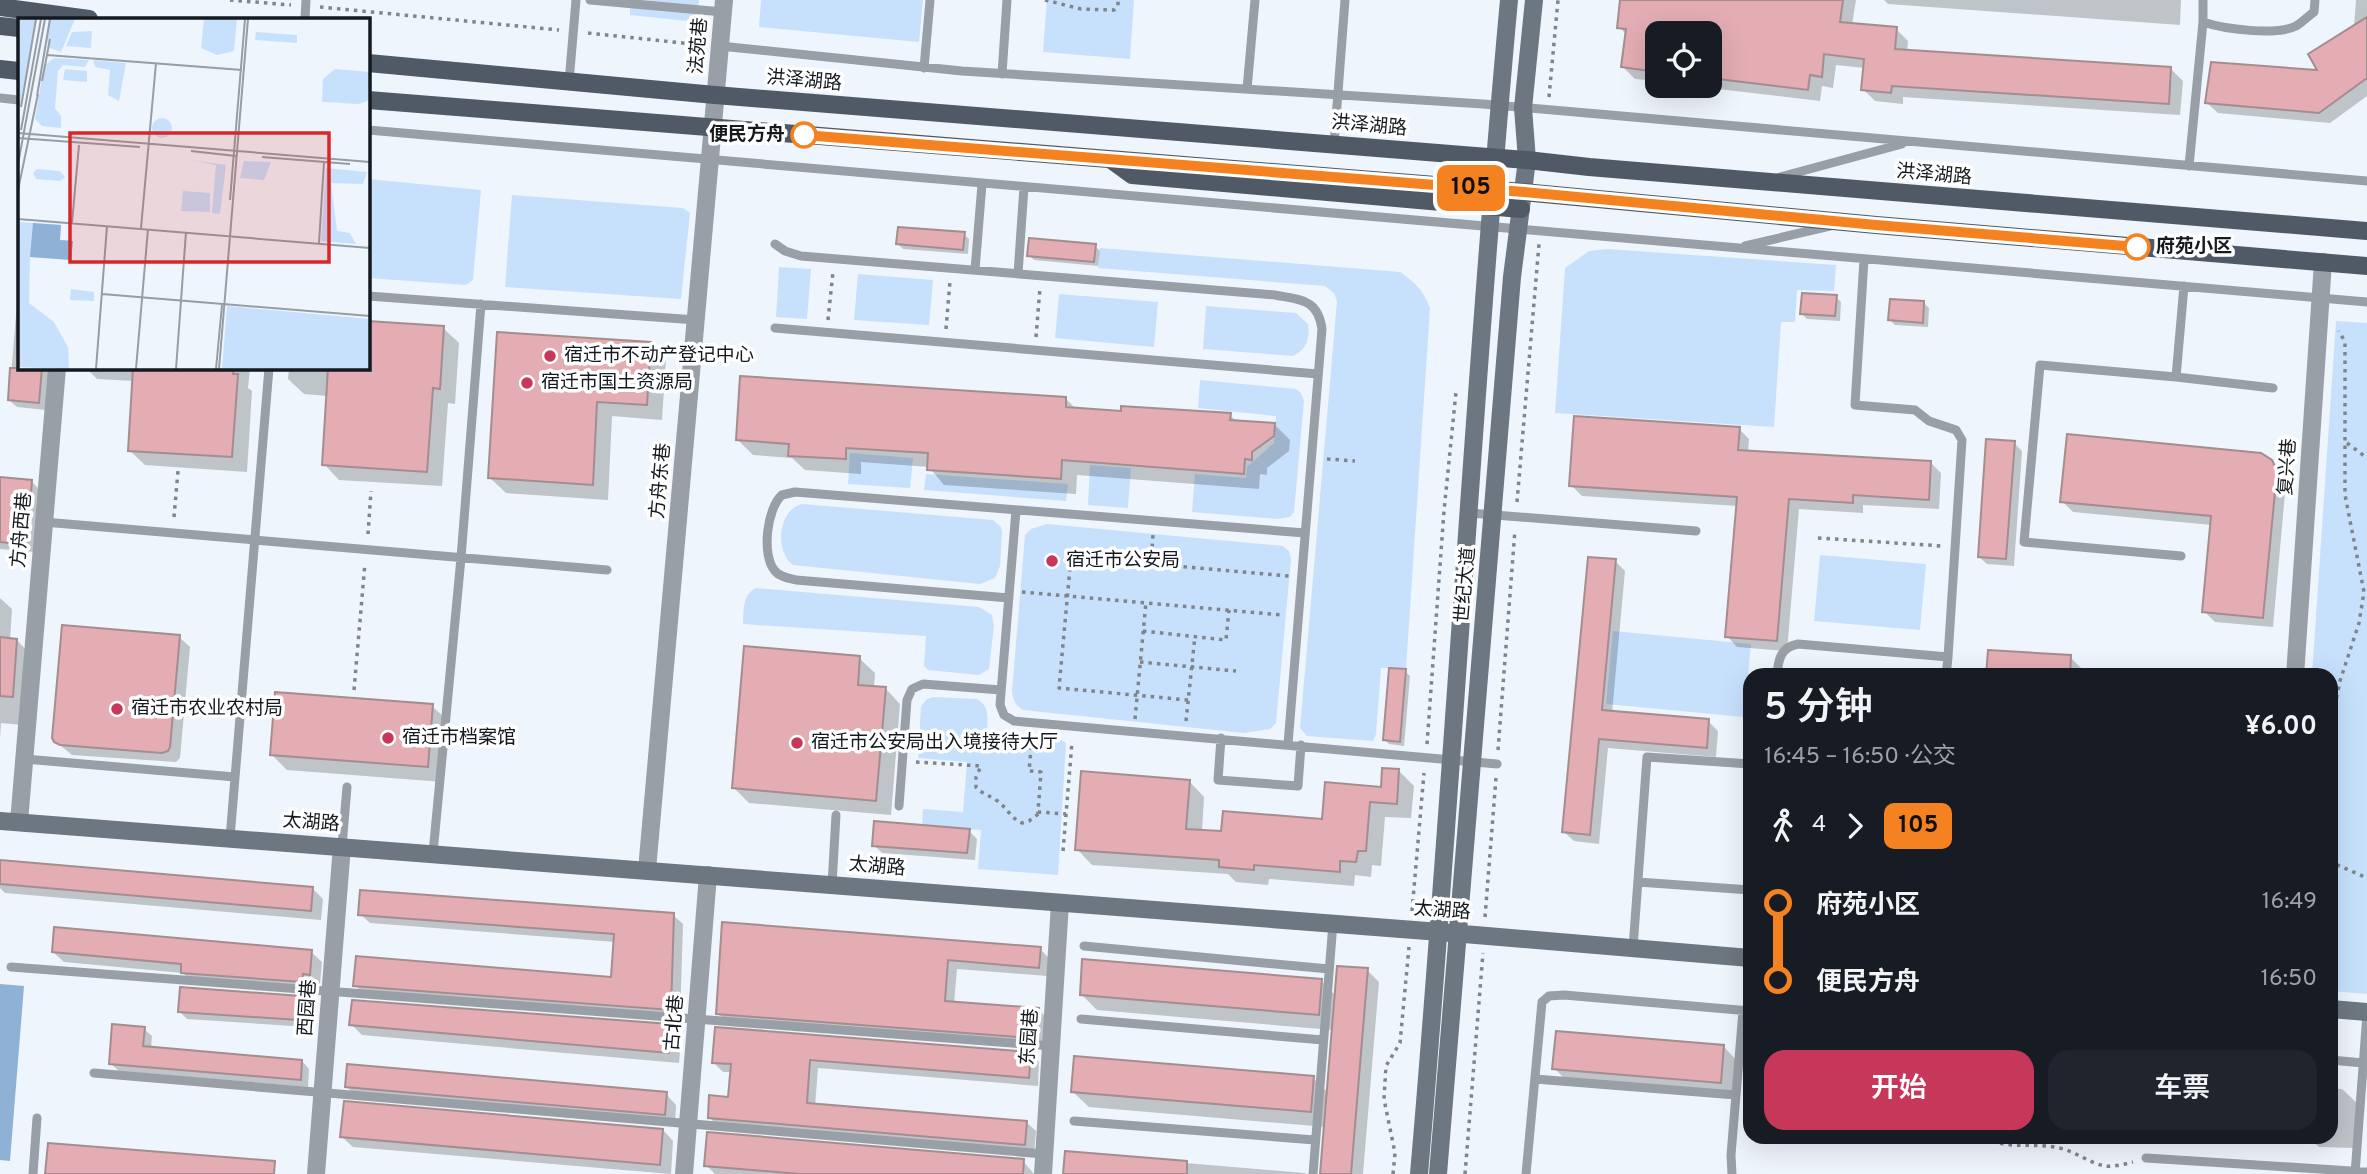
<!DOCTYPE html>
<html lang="zh">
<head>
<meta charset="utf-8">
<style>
  body { margin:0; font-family:Overpass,"Noto Sans SC",sans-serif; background:#20242c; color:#f1f3f6; height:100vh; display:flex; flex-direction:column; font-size:26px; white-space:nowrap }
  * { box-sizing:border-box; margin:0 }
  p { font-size:23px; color:#9ea1a6 }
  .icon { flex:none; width:38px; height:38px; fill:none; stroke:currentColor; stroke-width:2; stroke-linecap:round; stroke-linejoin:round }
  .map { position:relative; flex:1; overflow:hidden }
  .details { position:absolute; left:1743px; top:668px; width:595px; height:476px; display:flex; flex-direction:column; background:#171b24; border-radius:21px; box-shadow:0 7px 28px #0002 }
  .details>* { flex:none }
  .badge { padding:0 14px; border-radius:10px; font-size:24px; line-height:46px }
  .tools { position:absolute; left:1645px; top:21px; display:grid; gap:14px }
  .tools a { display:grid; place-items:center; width:77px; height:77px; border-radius:14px; background:#171b24; box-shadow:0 7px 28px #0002; font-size:35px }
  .map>.badge { position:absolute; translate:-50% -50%; box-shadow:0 0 0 4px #fff }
  .legs { display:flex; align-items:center; gap:10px; height:77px; padding:0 21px; font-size:23px }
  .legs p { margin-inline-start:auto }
  .overview { display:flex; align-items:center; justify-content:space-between; height:119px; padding:0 21px }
  h1 { font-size:38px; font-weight:600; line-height:52px }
  .button { display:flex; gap:14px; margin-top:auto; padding:14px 21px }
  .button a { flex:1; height:80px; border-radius:21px; background:#c7375a; color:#fff; font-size:28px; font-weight:600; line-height:80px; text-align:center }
  .button a+a { background:#20242c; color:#f1f3f6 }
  ul { padding:0 21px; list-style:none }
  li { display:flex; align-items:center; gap:24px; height:77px; font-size:26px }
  li i { display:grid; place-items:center; width:10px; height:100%; margin:0 9px; background:currentColor }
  li i::after { content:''; width:18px; height:18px; margin:-9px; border:5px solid; border-radius:50%; background:#171b24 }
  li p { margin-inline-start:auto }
  li:first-child i { background:linear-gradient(#0000 50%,currentColor 0) }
  li:last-child i { background:linear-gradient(currentColor 50%,#0000 0) }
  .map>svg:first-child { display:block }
  .green { fill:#c7e1fd }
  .forest { fill:#8fb1d5 }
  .shadow { fill:#0003 }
  .building { fill:#e3adb3; stroke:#a48d8f; stroke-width:2 }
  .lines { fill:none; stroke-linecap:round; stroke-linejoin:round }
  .path { stroke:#7f858b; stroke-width:3.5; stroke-dasharray:3.5 5; stroke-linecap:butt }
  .lane { stroke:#999fa6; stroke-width:9 }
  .street { stroke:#999fa6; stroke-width:18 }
  .secondary { stroke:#6d7781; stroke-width:18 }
  .primary { stroke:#4f5a66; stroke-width:18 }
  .line-1-casing { stroke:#fff; stroke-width:16 }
  .line-1 { stroke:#f58220; stroke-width:10 }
  .stop-1-dot { fill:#fff; stroke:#f58220; stroke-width:3.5 }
  .poi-dot { fill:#c7375a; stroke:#fff; stroke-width:2.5 }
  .labels { text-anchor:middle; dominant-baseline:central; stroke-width:7; stroke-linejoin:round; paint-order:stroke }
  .street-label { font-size:19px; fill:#141a1f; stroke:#fff }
  .stop-label { font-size:19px; font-weight:bold; fill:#141a1f; stroke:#fff; text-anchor:end }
  .poi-label { font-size:19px; fill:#141a1f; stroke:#fff; text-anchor:start }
  .inset-road { fill:none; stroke:#979da4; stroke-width:2 }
  .view { fill:#d62828; fill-opacity:0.15; stroke:#d62828; stroke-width:3.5 }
  .inset-edge { fill:none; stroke:#141a1f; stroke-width:3.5 }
</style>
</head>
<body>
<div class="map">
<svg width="2367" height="1174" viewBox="0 0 2367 1174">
  <rect width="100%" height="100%" fill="#eff5fc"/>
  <!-- green -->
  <path class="green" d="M630,0H699L697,22L630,15Z
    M761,0H923L919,42L759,27Z
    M1047,0H1134L1130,59L1043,52Z
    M368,179L481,190L473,280L466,285L368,278Z
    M512,195L683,208L690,213L681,299L505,287Z
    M1100,248L1400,272C1415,282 1423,290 1430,308L1406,669L1381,668L1376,734L1373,741L1307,736L1300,728L1337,301L1334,293L1325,286L1098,268Z
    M1607,249L1836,265L1834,291L1797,290L1795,322H1781L1774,427L1555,413L1565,268L1589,251Z
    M779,267L811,269L807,319L776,317Z
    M858,274L933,280L929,325L854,320Z
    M1059,294L1158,302L1154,347L1055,338Z
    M1206,306L1296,313L1308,324C1310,338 1307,350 1293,356L1203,349Z
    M2336,321L2367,323V994L2331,991V676L2312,675Z
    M1200,380L1296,389L1301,393L1304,401L1294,512L1290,517L1278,519L1192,512L1195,474L1246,478L1247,467L1274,443L1276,416L1198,408Z
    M850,453L913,458L910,488L848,484Z
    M1090,465L1131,468L1128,508L1088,505Z
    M926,474L1068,484L1066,501L924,490Z
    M802,504L993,520L1001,527L1002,532L1000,566L995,578L980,584L793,565C774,551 778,510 802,504Z
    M1047,524L1283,546L1289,551L1291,559L1276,723L1270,729L1244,733L1023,710C1015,705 1013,700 1012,691L1025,535L1031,529Z
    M1820,555L1926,564L1920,630L1814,621Z
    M756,588L979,607L992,615L994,626L989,669L979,675L928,670L924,666L926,636L743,624C744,610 742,595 756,588Z
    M1613,631L1751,644L1744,717L1606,704Z
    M933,697L977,699C991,707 987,720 987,734L1061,740L1066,743L1058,875L978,869L981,830L922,825L923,809L963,812L967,762L918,758L921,706L927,699Z"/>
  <!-- forest -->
  <path class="forest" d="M0,984L24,986L10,1161L0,1160Z"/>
  <!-- shadow -->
  <path class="shadow" d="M1622,0H1856L1852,25L1896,29L1908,41L1907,51L2171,69L2183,81L2180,115L1903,97V104L1875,101L1863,89L1865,68L1836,65L1833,88L1822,86L1820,101L1693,86H1710V33H1657V81L1635,79L1623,67L1627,35L1619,27Z
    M1884,0H2181L2180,25L1888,4Z
    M2356,0H2367V96L2330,123L2218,113L2207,103L2320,72L2354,27Z
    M964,234L969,239L968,254L903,249L898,244Z
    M1095,246L1100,251L1098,266L1034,260L1029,255Z
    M19,279V368H50L46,410L17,407L9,400Z
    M1836,297L1841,302L1840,321L1807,319L1802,314Z
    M1924,303L1929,308L1928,327L1895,325L1890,320Z
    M368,323L443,328L459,343L455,404L448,403L442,486L339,480L324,464L328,396L304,394L288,379L289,368H368Z
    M650,343L666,359L662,420L612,416L608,500L506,493L490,478Z
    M86,368H250L248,388L252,391L247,472L145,465L129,450L134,381L97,379Z
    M1066,399L1077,410L1230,415L1237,422L1274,424L1290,440L1289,451L1267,468V475L1260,474L1259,489L1077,475L1076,494L944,485L929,467L861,462V474L805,470L792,458L753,455L738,440Z
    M1739,429L1749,439L1748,453L1931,463L1941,473L1939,509L1863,505V513L1799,509L1787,651L1737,647L1727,636L1738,506L1582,496L1571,485Z
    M2014,443L2022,451L2014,566L1987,564L1979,557Z
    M2271,462L2282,473L2286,482L2273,627L2215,622L2204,611L2212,525L2073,512L2062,501Z
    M0,479L31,481L39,489L34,552L0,549Z
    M1615,561L1625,571L1612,713L1708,721L1718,731L1716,757L1608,748L1599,844L1574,841L1564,832Z
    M0,598L12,609L10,640H17L27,651L22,725L1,723L0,739Z
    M179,637L190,647L180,758L176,762L72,755L55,741Z
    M2070,657L2082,669V676H1988Z
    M859,658L875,673L874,687L885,688L900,704L891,815L749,803L734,788Z
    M1405,671L1410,676L1404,746L1389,744L1384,739Z
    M432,706L448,721L443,782L287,770L272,755Z
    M1398,770L1414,786L1411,818L1385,817L1381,866L1372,865L1371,877L1355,875L1354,886L1269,879L1268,885L1236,882L1228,874L1092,865L1077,849L1189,781L1204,797L1202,832L1223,833L1324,821L1382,789Z
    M969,831L977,839L975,860L882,853L874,845Z
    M0,862L312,888L323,899L321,920L5,893L0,888Z
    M360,914L673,915L683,924L680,1019L365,995L355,985L613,978L615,942L370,923Z
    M723,924L1040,949L1049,958L1048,976L957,969L954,1004L1038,1009L1048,1019L1046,1042L727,1022L718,1013Z
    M53,952H311L322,962L320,984H312V992L193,983L183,973L64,962Z
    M1367,970L1379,982L1363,1174H1322L1326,1127L1089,1107L1073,1092L1313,1078L1328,1093L1333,1030L1097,1010L1081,994L1321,981L1336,996Z
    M300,998L308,1006L307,1027L187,1019L179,1011Z
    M351,1024L669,1026L680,1036L681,1043L679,1063L362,1035Z
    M144,1029L152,1036L151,1049L302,1061L309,1069L308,1087L119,1071L111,1064Z
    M1724,1047L1739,1063L1736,1098L1570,1084L1554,1068Z
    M1030,1053L1039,1062L1038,1086L818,1068L815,1106L1026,1122L1036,1131L1034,1154L718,1126L709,1117L730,1099L732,1072H723L714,1063Z
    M347,1087L666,1094L676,1105L675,1124L357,1097Z
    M2331,1088L2342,1089L2358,1104L2356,1148L2319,1147L2313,1141L2195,1138H2331Z
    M663,1130L673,1141L671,1174L353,1147L342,1137Z
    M1066,1153L1305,1173L1306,1174H1065Z
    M1023,1161L1034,1174H715L706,1165Z"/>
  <!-- building -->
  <path class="building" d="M1620,0H1843L1840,22L1897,27L1895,49L2171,67L2169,104L1892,86L1891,93L1861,90L1864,59L1824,54L1822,77L1810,75L1808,90L1710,78V33H1657V72L1621,67L1626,29L1617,28Z
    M2367,17V78L2319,113L2205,103L2211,62L2317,70L2308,54Z
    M898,227L965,232L963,250L896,244Z
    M1029,238L1096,244L1094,262L1027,256Z
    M1802,293L1837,295L1835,316L1800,314Z
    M1890,299L1924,301L1923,323L1888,320Z
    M368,321L444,326L440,389L433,388L427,472L322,465L328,368H368Z
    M497,332L651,342L647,405L597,402L593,485L488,478Z
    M10,368H42L39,403L8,400Z
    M133,368H234L233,374H238L232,457L128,451Z
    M740,376L1066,397V407L1121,411V406L1231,413L1230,420L1275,423L1274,436L1252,452V460L1245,459L1244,474L1062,460L1061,479L927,470L928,453L846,448V459L788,456L789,444L736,440Z
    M1574,416L1740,427L1738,450L1931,461L1929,500L1853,495V503L1789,499L1777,641L1725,637L1737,497L1569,486Z
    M2067,434L2261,453L2272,460L2277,471L2263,618L2202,612L2211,516L2060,502Z
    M1986,439L2015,441L2006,559L1978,557Z
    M0,477L32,480L27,545L0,542Z
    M1588,557L1616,559L1602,710L1709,719L1707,748L1599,739L1590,835L1562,832Z
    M62,625L180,635L170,747L168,751L162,753L60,745L54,742L52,738Z
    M0,637L17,639L13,697L0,696Z
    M744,646L860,656L858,685L886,687L876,801L732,788Z
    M1988,650L2071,655L2070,676H1986Z
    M1389,668L1406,669L1400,742L1383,740Z
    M275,692L433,704L428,767L270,755Z
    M1382,768L1399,769L1397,804L1370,802L1366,851H1358L1356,862L1340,861V872L1254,865V870L1219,867V860L1075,850L1081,771L1190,780L1186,829L1221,831L1223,811L1322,819L1325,782L1381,787Z
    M874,821L970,829L967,853L872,846Z
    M0,860L313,887L311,911L0,884Z
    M360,890L674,913L671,1010L353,986L356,956L611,977L614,934L358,915Z
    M722,922L1041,947L1039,968L948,960L945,1001L1039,1008L1037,1033H1033L1032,1038L716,1014Z
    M54,927L312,950L310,975L303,974L302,982L181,973V964L52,952Z
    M1082,959L1322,979L1319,1015L1080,995Z
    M1337,966L1368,968L1351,1174H1320Z
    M180,987L301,996L299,1020L178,1012Z
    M352,1000L670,1024L669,1030H671L669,1053L349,1025Z
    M112,1024L145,1027L143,1046L302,1060L301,1080L109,1064Z
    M715,1027L1031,1052L1029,1078L810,1060L807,1103L1027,1121L1025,1145L708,1118L709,1095L728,1097L731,1064L712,1063Z
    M1556,1031L1724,1045L1721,1083L1552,1069Z
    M1074,1056L1314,1076L1311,1112L1071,1092Z
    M347,1064L667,1092L665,1115L345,1087Z
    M344,1101L663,1129L660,1165L340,1137Z
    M707,1132L1024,1159L1023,1174H800L704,1166Z
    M48,1143L275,1161L274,1174H45Z
    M1065,1151L1187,1161V1174H1063Z"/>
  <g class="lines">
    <!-- path -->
    <path class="path" d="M230,0L291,5
      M1045,0L1081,9L1114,10L1118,6V0
      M320,7L559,30
      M588,33L702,45
      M1549,97L1558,0
      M828,320L833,272
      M946,329L950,281
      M1036,337L1040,288
      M2347,443L2367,458
      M1327,459L1355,461
      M1517,502L1539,244
      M174,517L178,471
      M368,534L371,491
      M1818,538L1942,546
      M1151,564L1153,534
      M1022,592L1283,615
      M1143,631L1226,640L1229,610
      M1140,662L1236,671
      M354,690L365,563
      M1188,700L1059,688L1071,557L1289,576
      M1135,719L1146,602
      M1186,721L1195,636
      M1032,738L1029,771L1041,772L1038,812L1066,814
      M1427,744L1444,511L1456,392
      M1498,750L1515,530
      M916,762L981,766L976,777V787C982,794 989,795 996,800C1007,807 1010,818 1022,823L1029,821L1041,812
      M2331,766L2335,706L2340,681L2359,623L2364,592L2345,495V342L2339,331
      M1063,851L1072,742
      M2331,859L2333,863L2367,878
      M1412,911L1424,773
      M1485,917L1496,778
      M1984,1138C2008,1150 2033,1142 2059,1148C2075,1151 2089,1163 2105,1166C2113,1167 2125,1164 2133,1162
      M1393,1174L1395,1153L1384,1099L1386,1066L1400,1043L1409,947
      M1465,1174L1483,953"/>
    <!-- lane -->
    <path class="lane" d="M590,0L723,12
      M2203,0V22C2224,29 2276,36 2296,26C2302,23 2308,16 2314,12L2315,0
      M305,19L306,0
      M720,46L962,71L1483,104L2367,181
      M924,68L930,0
      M1002,74L1007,0
      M569,82L576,0
      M1247,89L1255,0
      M0,98L19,100
      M368,130L2367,302
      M1334,145L1345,0
      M2189,166L2203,22
      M1780,177L1902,144
      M775,244L785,251L801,256L1275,295C1301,300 1318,299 1322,329L1288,744
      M1745,246L1830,226
      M975,270L982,184
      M1018,274L1024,187
      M368,296L696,320
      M775,328L1318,374
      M2176,377L2273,388
      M1016,510L1000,705L1004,715L1014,721L1497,764
      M1470,513L1696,531
      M44,522L607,570
      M2181,556L2024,542L2040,365L2176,377L2184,286
      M1009,598L796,580C788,578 780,577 775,571C761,555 767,508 782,495L795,492L1305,533
      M1777,676C1778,659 1781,647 1798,644L1948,657L1962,440L1956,430L1929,421L1915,410L1855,405L1864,259
      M1946,676L1948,657
      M1221,738L1218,780L1298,786L1301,745
      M25,759L235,777
      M899,806L907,700L912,689L923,684L1001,690
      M230,838L269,368
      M342,846L347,787
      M433,853L461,558L481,304
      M1638,882L1750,890
      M832,885L836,815
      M1084,946L1329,969
      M1633,948L1647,757L1750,764
      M11,967L1051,1046
      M1081,1019L1323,1040
      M2331,1060L2363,1063
      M94,1073L1044,1154
      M1535,1079L1736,1095
      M1074,1121L1315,1140
      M2146,1158L2367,1172
      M33,1174L37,1118
      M1313,1174L1333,923
      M1526,1174L1542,1002L1549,996L1564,995L1750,1011
      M1732,1174L1731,1155L1743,1011
      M2355,1174L2367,1014"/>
    <!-- street -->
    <path class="street" d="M2295,676L2323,262
      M19,822L57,368
      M647,870L724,0
      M316,1174L342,846
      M684,1174L708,875
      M1043,1174L1060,903"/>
    <!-- secondary -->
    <path class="secondary" d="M0,821L1440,932L1750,958
      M2331,1009L2367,1012
      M1419,1174C1453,783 1473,391 1509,0
      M1438,1174L1512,277L1527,160L1523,108L1534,0"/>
    <!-- primary -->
    <path class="primary" d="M0,7L89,19
      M0,26L19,28
      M368,63L715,95L1527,160L1589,167L2367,231
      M0,69L19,71
      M368,100L1523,192L1876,225L2367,266
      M1110,159L1132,175L1521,209"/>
  </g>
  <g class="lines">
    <!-- line-1 casing -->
    <g class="line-1-casing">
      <path id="line-1" d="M804,135L1524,192L1876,225L2137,247"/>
    </g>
    <!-- line-1 -->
    <use href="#line-1" class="line-1"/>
  </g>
  <!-- markers -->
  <g class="stop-1-dot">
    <circle cx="804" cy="135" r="12"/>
    <circle cx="2137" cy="247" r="12"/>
  </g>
  <g class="poi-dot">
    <circle cx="550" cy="356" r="7"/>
    <circle cx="527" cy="383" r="7"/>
    <circle cx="1052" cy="561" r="7"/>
    <circle cx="117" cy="709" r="7"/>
    <circle cx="388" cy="738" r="7"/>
    <circle cx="797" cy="743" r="7"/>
  </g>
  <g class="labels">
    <!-- street labels -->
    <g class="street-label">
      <text transform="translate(699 46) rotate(-85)">法苑巷</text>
      <text transform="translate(804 81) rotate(5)">洪泽湖路</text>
      <text transform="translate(1369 126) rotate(5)">洪泽湖路</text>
      <text transform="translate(1934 175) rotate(5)">洪泽湖路</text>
      <text transform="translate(2288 467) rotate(-86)">复兴巷</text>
      <text transform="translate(661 481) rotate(-85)">方舟东巷</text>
      <text transform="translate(22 530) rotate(-85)">方舟西巷</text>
      <text transform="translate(1466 585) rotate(-85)">世纪大道</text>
      <text transform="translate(311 823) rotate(4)">太湖路</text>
      <text transform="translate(877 867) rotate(5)">太湖路</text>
      <text transform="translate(1442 911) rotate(4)">太湖路</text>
      <text transform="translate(308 1008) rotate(-86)">西园巷</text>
      <text transform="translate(675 1023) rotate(-85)">古北巷</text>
      <text transform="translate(1030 1037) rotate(-86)">东园巷</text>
    </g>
    <!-- stop labels -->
    <g class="stop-label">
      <text x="785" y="135">便民方舟</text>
      <text x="2156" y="247" text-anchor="start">府苑小区</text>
    </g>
    <!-- poi labels -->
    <g class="poi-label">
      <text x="564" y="356">宿迁市不动产登记中心</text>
      <text x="541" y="383">宿迁市国土资源局</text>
      <text x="1066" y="561">宿迁市公安局</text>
      <text x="131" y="709">宿迁市农业农村局</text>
      <text x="402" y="738">宿迁市档案馆</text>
      <text x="811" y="743">宿迁市公安局出入境接待大厅</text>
    </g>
  </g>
  <!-- overview -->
  <g transform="translate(18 18)">
    <rect width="352" height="352" fill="#eff5fc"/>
    <path d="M0,1H18L0,98ZM32,1H57L43,34L32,30L29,23ZM186,1H219L216,33L199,37L183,30ZM74,13L73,30L48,28L54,14ZM238,14L279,17V25L237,22ZM36,40L71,42L67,49L45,47L40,53L37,90L43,98V110L24,108L17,101L26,48ZM75,42L108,45L101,83L90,77L92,52L77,49ZM47,51L69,53V64L45,62ZM317,51L352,54V82L341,86L304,84L305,61ZM134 110a10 10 0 1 1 20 0a10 10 0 1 1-20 0ZM172,142L208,147L202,196L194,195L198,147ZM226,143L253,144L246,162L222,160ZM308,150L349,154L345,166L313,165L319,213L332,215L338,226L303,223ZM19,151L42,153L47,159L42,163L18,161L15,155ZM165,173L192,175V194L163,193ZM0,204L43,207L42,222L55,223L53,242L12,239L11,285L36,304L50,329L51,351L0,349ZM53,271L76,274V283L52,282ZM209,288L352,301V351H204Z" fill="#c7e1fd"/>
    <path d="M15,205L43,207L42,222L55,223L53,242L12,239Z" fill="#8fb1d5"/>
    <path class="inset-road" d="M29,37L224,52M24,63L32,21M19,78L32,1M3,89L18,1M3,112L23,1M0,115L352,144M0,120L122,129M173,133L218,138M244,139L332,146M0,146L27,1M0,172L20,76M212,182L227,1M0,201L352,230M54,205L61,127M123,210L138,45M301,225L306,144M84,276L352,298M78,351L89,208M118,351L130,211M158,351L168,214M198,351L204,287M201,351L230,1"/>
    <path class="view" d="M52,115H311V244H52Z"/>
    <rect width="352" height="352" class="inset-edge"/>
  </g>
</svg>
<div class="tools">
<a><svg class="icon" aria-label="locate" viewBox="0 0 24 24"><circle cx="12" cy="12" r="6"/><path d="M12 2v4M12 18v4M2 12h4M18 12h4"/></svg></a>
</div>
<b class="badge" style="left:1471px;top:188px;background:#f58220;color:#111">105</b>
<section class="details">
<div class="overview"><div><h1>5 分钟</h1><p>16:45 – 16:50 · 公交</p></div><b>¥6.00</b></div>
<div class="legs"><svg class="icon" aria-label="walk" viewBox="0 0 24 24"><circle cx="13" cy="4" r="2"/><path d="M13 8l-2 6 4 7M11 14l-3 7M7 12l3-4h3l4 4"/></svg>4<svg class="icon" aria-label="forward" viewBox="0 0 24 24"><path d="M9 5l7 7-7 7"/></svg><b class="badge" style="background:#f58220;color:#111">105</b></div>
<ul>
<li><i style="color:#f58220"></i><b>府苑小区</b><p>16:49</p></li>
<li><i style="color:#f58220"></i><b>便民方舟</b><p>16:50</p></li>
</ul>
<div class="button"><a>开始</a><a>车票</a></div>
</section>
</div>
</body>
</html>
